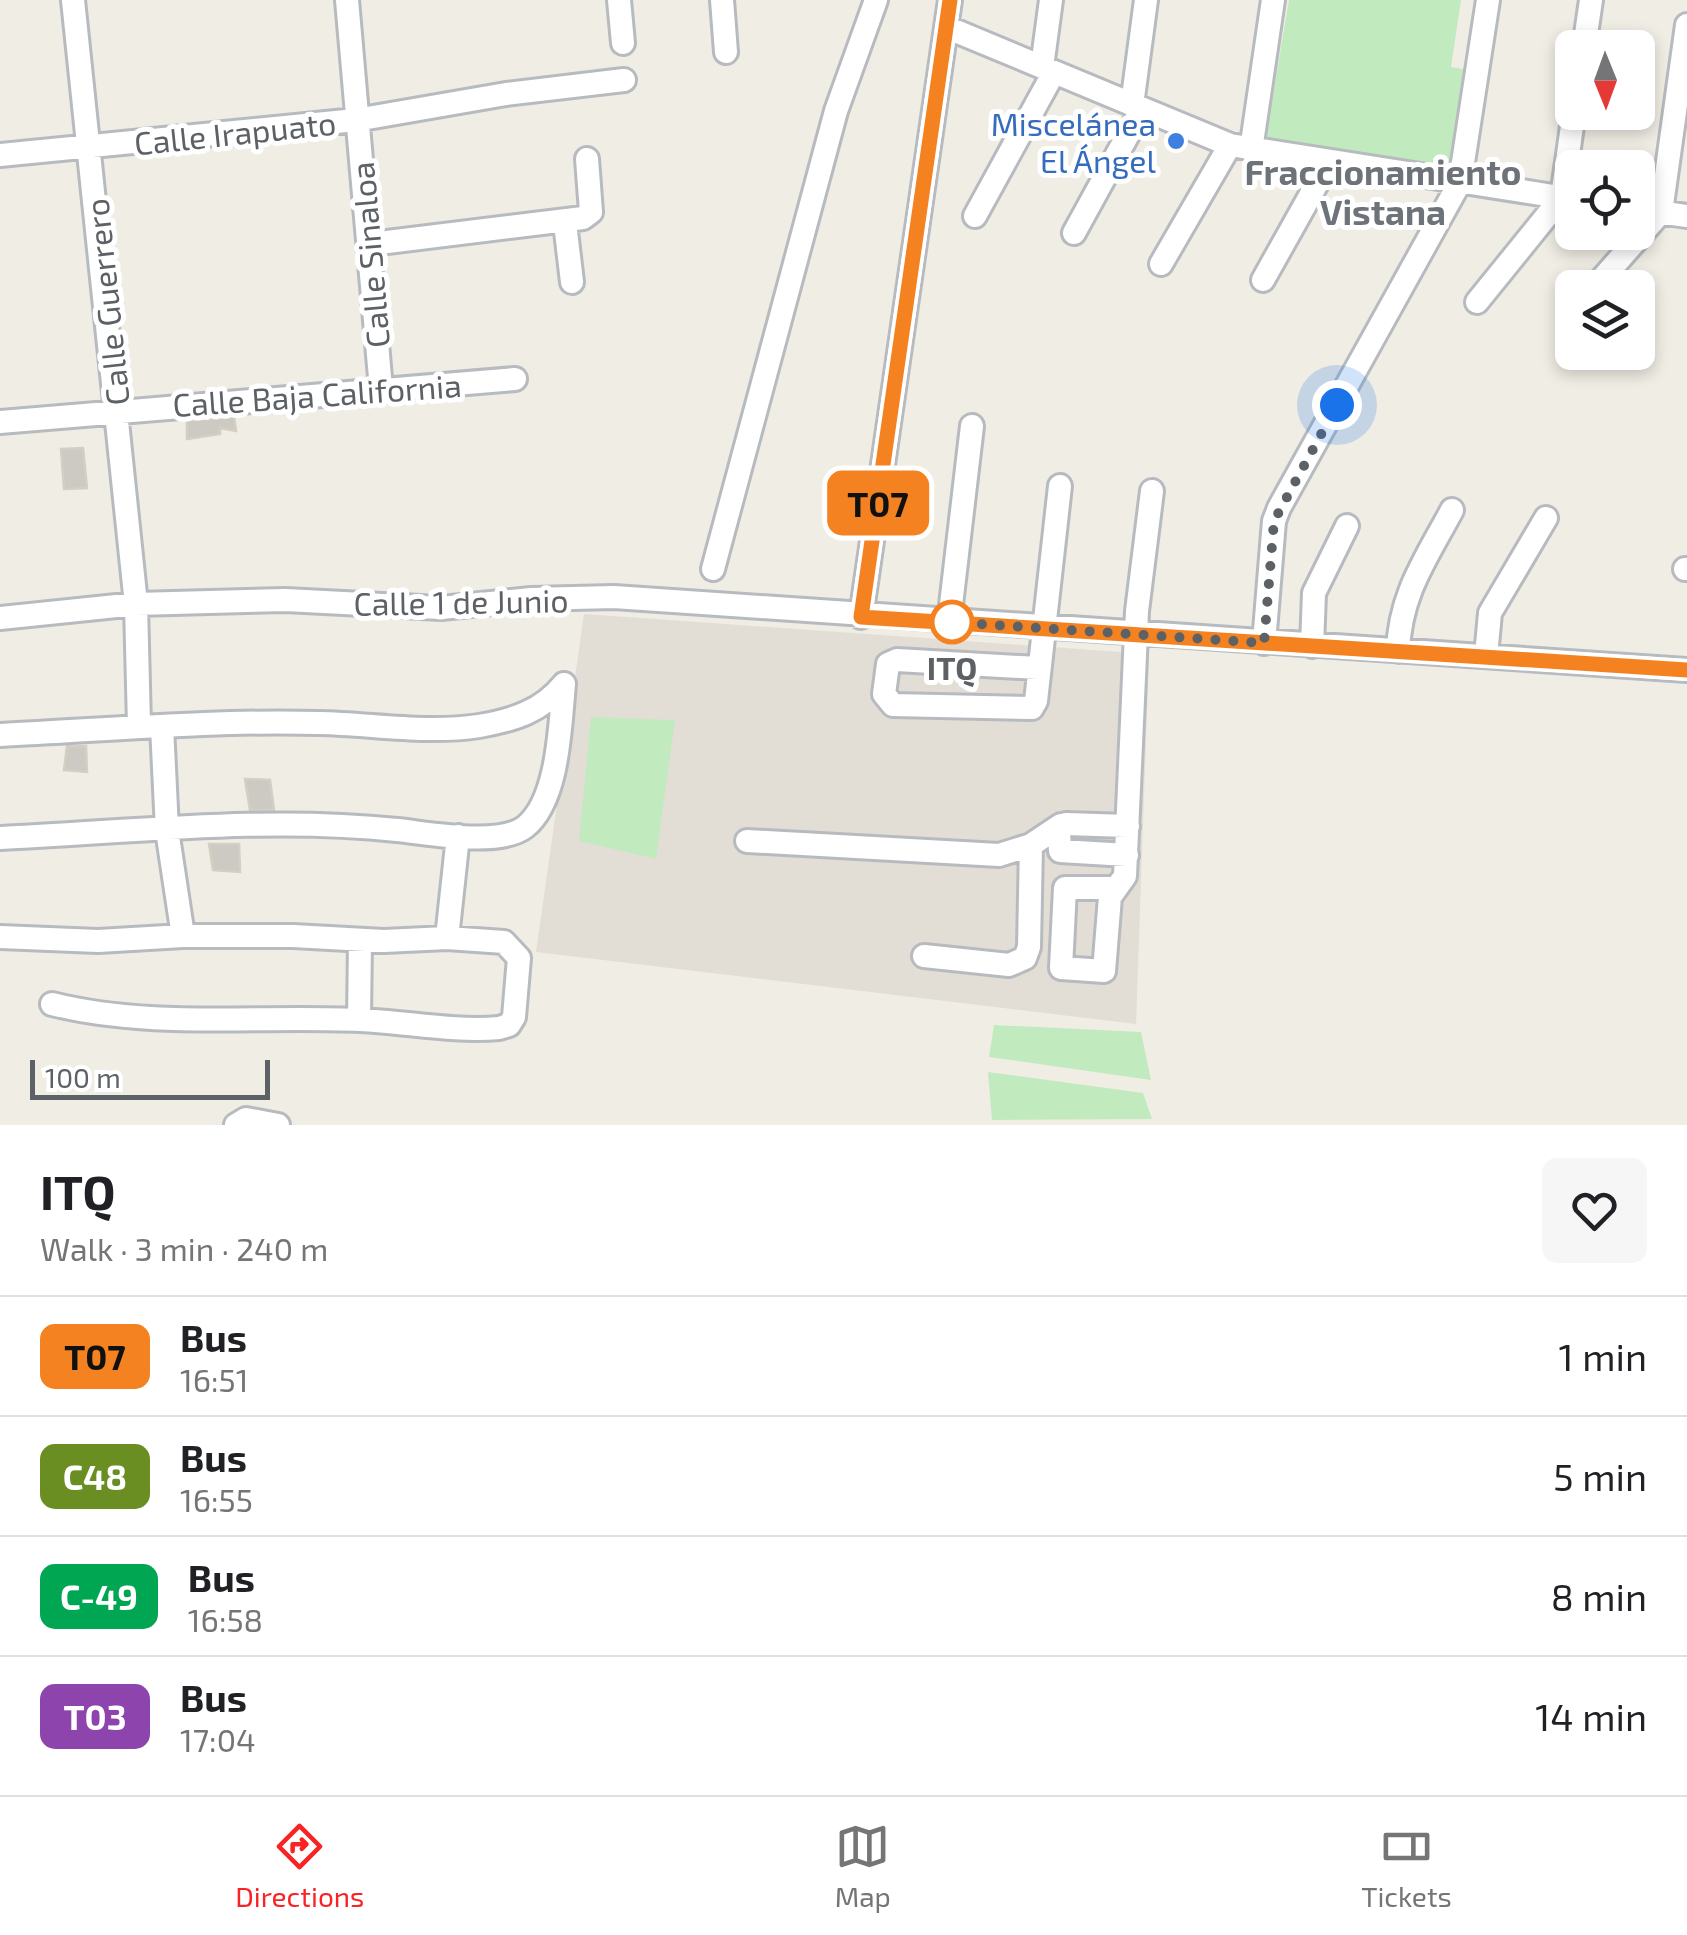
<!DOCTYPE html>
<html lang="en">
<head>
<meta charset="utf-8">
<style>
  body { margin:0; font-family:"Exo 2",sans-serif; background:#f6f6f6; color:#202124; height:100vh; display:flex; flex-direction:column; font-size:38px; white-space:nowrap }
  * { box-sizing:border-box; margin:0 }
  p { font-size:32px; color:#757577 }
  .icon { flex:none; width:55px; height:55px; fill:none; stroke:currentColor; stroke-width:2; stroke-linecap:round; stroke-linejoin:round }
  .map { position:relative; height:1125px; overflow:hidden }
  .panel { display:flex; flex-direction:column; background:#fff; flex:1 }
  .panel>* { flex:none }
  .badge { padding:0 20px; border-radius:15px; font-size:35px; line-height:65px }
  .needle { width:65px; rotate:179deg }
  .controls { position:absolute; left:1555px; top:30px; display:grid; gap:20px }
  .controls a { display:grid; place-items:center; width:100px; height:100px; border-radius:15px; background:#fff; box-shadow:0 5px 15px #0003; font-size:50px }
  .scale { position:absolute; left:30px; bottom:25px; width:240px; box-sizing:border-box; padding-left:10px; border:5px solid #5c6166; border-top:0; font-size:28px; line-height:35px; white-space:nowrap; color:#5c6166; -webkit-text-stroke:8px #fff; paint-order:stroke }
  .you { position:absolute; width:50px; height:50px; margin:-25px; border:8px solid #fff; border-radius:50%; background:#1a73e8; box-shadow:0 0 0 15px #1a73e833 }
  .map>.badge { position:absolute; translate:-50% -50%; box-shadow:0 0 0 5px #fff }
  .round { display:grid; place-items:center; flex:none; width:105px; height:105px; border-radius:15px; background:#f6f6f6 }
  .head { display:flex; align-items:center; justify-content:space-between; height:170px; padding:0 40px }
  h1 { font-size:48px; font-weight:700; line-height:75px }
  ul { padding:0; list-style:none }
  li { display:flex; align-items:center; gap:30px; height:120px; padding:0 40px; border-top:2px solid #e0e0e0 }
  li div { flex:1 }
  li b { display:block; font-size:38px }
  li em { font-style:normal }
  li .badge { min-width:110px; font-weight:700; text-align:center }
  .tab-bar { display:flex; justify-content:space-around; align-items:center; height:140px; border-top:2px solid #e0e0e0; background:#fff; font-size:28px; color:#757577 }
  .tab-bar a { display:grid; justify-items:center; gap:5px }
  .tab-bar .on { color:#f82322 }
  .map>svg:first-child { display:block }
  .education { fill:#e2ded5 }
  .green { fill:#c2eabf }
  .building { fill:#cdc9c3; stroke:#d5cec2; stroke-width:2.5 }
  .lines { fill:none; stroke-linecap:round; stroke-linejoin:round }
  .minor-casing { stroke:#b7bbbf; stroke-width:28 }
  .minor { stroke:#fff; stroke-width:22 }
  .line-casing { stroke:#fff; stroke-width:22 }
  .line { stroke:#f58220; stroke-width:15 }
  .walk { stroke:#5c6166; stroke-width:10; stroke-dasharray:0 18 }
  .shop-dot { fill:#3f7fe0; stroke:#fff; stroke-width:4 }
  .stop-dot { fill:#fff; stroke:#f58220; stroke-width:5 }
  .labels { text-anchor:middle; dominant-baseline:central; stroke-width:10; stroke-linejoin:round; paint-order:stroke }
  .shop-label { font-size:32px; fill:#366cbe; stroke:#fff; text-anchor:end }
  .street-label { font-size:32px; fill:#5c6166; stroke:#fff }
  .stop-label { font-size:32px; font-weight:bold; fill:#5c6166; stroke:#fff }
  .neighbourhood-label { font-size:35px; font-weight:bold; fill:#6d7378; stroke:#fff }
</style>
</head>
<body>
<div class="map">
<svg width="1687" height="1125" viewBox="0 0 1687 1125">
  <rect width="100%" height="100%" fill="#f0ede4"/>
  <!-- education -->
  <path class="education" d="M584,614L1149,654L1136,1024L536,952Z"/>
  <!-- green -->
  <path class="green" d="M1289,0H1461L1451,67L1468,70L1453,169L1265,142Z
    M591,717L675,720L656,859L579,841Z
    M994,1025L1141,1032L1151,1080L989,1057Z
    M988,1072L1143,1093L1152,1119L992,1120Z"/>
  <!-- building -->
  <path class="building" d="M234,417L236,431L220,428V434L187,439V421Z
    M83,448L87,488L64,489L61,449Z
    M67,746H86L87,772L64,770Z
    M245,779L270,780L274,810H250Z
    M209,844H239L240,872L213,870Z"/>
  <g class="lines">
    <!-- minor casing -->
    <g class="minor-casing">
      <path id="minor" d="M73,0L136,604L139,726
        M347,0L381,389
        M619,0L623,43
        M722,0L726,52
        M946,27L1230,145L1572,199
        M1584,48L1591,0
        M1042,67L1051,0
        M1132,105L1146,0
        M1251,150L1273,0
        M0,155L356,120L506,94L624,80
        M1638,209L1687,216
        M975,216L1054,72
        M565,223L572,282
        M1074,233L1142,109
        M371,244L583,218L591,212L587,159
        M1161,264L1230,145
        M1263,280L1329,162
        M1594,288L1661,212L1687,25
        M1477,302L1562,197L1574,112
        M0,422L515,379
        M713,569L836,111L876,0
        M1685,569H1687
        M861,617L950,0
        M0,618L136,604L285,600L441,608L531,599L614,597L1687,670
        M949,622L972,426
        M1264,643L1274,521L1279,508L1460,182L1488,0
        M1312,646L1314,593L1347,526
        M1398,651C1400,594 1426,559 1452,510
        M1486,656L1490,613L1546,518
        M1037,668L897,660L888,664L884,694L893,705L1032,708L1036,701L1060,486
        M162,726L167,830L183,936
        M0,735C106,730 213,720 319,723C372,724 426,734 479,726C514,720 542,711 564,684
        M0,838C131,832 266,816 397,830C428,833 499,847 525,827C559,800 560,724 564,684
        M747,841L999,855L1031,845L1061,825
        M1127,855L1060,851L1059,831L1066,824L1128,826
        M1115,888H1065L1061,968L1104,971L1110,897L1125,876L1137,611L1152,491
        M0,937L98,941L183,936H293L384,941L447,938L504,942L519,958L514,1017L509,1025L499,1028C454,1032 406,1022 360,1020C258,1015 152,1029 52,1004
        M447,938L458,836
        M924,956L1009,965L1025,958L1029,947L1031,845
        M359,1020L360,940
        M236,1125L246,1119L278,1125"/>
    </g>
    <!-- minor -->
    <use href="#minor" class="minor"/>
  </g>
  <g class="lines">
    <!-- line casing -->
    <g class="line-casing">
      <path id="line" d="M950,0L861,617L1687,670"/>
    </g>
    <!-- line -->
    <use href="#line" class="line"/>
    <!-- walk -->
    <path class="walk" d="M952,622H949L1264,643L1274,521L1337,405"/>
  </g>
  <!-- markers -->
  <circle class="shop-dot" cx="1176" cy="141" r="10"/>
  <circle class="stop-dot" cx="952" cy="622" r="20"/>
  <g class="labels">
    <!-- shop labels -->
    <g class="shop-label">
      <text x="1156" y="123">Miscelánea<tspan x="1156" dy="37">El Ángel</tspan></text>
    </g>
    <!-- street labels -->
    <g class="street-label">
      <text transform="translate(235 132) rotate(-6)">Calle Irapuato</text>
      <text transform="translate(369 255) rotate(-95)">Calle Sinaloa</text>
      <text transform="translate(106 302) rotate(-96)">Calle Guerrero</text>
      <text transform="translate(317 394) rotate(-4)">Calle Baja California</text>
      <text transform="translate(461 601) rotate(-1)">Calle 1 de Junio</text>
    </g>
    <!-- stop labels -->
    <g class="stop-label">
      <text x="952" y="667">ITQ</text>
    </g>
    <!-- neighbourhood labels -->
    <g class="neighbourhood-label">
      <text x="1383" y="171">Fraccionamiento<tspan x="1383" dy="40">Vistana</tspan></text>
    </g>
  </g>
</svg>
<div class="controls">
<a><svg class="needle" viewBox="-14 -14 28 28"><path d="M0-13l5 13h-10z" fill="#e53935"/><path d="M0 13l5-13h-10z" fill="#757577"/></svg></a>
<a><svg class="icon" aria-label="locate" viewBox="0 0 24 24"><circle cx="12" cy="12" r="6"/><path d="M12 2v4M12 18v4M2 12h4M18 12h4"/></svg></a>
<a><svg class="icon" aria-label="layers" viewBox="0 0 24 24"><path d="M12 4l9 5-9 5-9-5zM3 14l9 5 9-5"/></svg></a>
</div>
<div class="scale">100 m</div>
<div class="you" style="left:1337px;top:405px"></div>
<b class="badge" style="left:878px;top:503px;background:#f58220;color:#111">T07</b>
</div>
<section class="panel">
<div class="head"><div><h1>ITQ</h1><p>Walk · 3 min · 240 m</p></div><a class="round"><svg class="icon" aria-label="heart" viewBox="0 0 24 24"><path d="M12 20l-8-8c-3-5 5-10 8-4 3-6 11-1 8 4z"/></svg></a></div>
<ul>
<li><span class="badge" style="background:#f58220;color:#111">T07</span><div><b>Bus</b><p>16:51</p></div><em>1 min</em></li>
<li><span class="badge" style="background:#6b8e23;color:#fff">C48</span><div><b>Bus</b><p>16:55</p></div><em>5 min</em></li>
<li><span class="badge" style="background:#00a651;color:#fff">C-49</span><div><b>Bus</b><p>16:58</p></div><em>8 min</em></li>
<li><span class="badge" style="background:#8e44ad;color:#fff">T03</span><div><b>Bus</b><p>17:04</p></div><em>14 min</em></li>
</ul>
</section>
<nav class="tab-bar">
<a class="on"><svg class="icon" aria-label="directions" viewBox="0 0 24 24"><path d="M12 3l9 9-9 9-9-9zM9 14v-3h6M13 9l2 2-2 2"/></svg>Directions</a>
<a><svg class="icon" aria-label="map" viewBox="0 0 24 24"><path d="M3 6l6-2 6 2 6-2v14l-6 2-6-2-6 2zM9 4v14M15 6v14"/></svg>Map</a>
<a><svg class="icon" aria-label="tickets" viewBox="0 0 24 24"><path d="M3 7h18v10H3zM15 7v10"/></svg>Tickets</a>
</nav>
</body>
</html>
